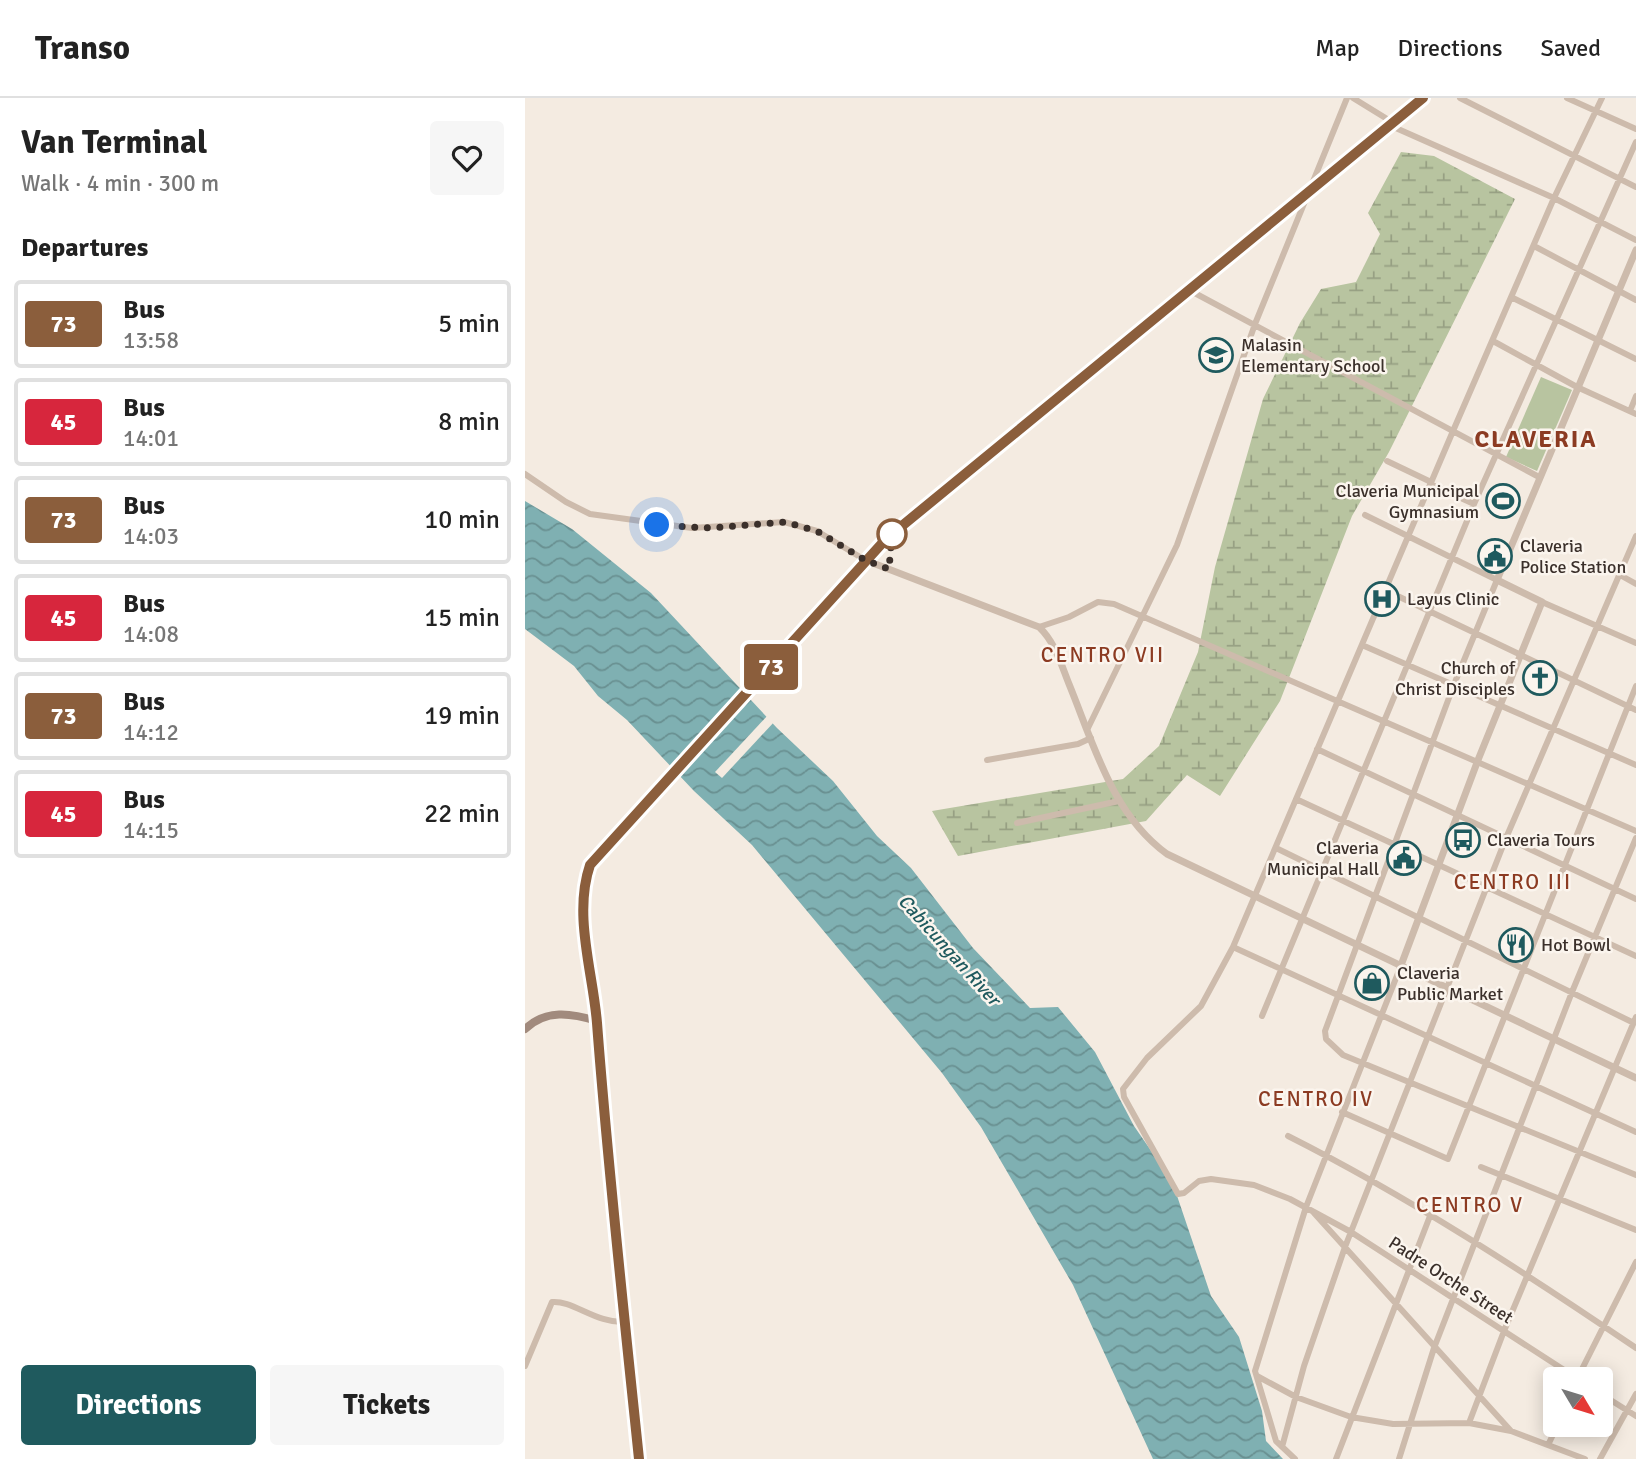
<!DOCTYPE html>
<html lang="en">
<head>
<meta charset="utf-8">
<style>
  body { margin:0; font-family:Signika,sans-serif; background:#f6f6f6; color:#222; height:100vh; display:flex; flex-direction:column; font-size:26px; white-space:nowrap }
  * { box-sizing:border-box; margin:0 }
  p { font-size:23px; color:#767676 }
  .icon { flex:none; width:38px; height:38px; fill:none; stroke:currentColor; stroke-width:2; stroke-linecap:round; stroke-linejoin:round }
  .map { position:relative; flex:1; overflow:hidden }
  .panel { display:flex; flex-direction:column; background:#fff; width:525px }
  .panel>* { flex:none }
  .badge { padding:0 14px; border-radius:5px; font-size:24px; line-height:46px }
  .needle { width:46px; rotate:128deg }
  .controls { position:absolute; left:1018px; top:1269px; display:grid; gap:14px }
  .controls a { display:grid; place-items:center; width:70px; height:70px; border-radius:7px; background:#fff; box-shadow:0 4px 18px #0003; font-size:35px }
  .you { position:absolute; width:35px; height:35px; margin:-18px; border:5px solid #fff; border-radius:50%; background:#1a73e8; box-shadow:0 0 0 10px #1a73e833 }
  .map>.badge { position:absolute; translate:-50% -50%; box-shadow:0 0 0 4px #fff }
  h2 { padding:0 21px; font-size:26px; line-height:63px }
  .round { display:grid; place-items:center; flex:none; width:74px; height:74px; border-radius:7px; background:#f6f6f6 }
  .overview { display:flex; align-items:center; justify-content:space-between; height:119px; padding:0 21px }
  h1 { font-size:33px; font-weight:700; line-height:52px }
  .cta { display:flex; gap:14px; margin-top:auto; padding:14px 21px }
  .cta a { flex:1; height:80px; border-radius:7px; background:#1f5a5e; color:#fff; font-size:28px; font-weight:700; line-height:80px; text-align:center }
  .cta a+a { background:#f6f6f6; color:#222 }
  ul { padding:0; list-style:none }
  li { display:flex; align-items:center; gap:21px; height:88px; margin:0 14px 10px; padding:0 7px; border:4px solid #e0e0e0; border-radius:7px }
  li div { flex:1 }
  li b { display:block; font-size:26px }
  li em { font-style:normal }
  li .badge { min-width:77px; font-weight:700; text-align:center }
  header { display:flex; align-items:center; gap:42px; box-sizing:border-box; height:98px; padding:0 35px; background:#fff; border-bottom:2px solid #e0e0e0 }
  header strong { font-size:33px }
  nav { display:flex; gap:38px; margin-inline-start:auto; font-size:24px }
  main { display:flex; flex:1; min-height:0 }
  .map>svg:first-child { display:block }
  .wetland { fill:url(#wetland-marsh) }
  .park { fill:#b8c4a0 }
  .water { fill:url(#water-waves) }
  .pier { fill:#f4ebe1 }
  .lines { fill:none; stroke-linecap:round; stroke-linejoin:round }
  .minor { stroke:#cdbbac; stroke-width:6 }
  .tertiary { stroke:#cdbbac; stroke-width:7 }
  .secondary { stroke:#a18a7d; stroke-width:8 }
  .trunk { stroke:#6c584f; stroke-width:10 }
  .line-casing { stroke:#fff; stroke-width:16 }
  .line { stroke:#8b5e3c; stroke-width:10 }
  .walk { stroke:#3b302b; stroke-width:7; stroke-dasharray:0 12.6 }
  .stop-dot { fill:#fff; stroke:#8b5e3c; stroke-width:3.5 }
  .labels { text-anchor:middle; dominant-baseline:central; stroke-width:5; stroke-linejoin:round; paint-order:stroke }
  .poi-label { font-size:18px; fill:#3b302b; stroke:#fbf5ee; text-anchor:start }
  .street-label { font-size:18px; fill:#3b302b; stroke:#fbf5ee }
  .water-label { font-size:19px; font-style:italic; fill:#1f5a5e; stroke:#fbf5ee }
  .quarter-label { font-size:21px; letter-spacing:2px; fill:#8c3b22; stroke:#fbf5ee }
  .district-label { font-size:24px; font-weight:bold; letter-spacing:2px; fill:#8c3b22; stroke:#fbf5ee }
</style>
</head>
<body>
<header>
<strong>Transo</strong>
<nav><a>Map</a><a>Directions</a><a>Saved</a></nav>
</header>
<main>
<section class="panel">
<div class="overview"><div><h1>Van Terminal</h1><p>Walk · 4 min · 300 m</p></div><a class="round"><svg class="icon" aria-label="heart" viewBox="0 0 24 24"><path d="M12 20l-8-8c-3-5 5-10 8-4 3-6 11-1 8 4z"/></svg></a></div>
<h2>Departures</h2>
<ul>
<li><span class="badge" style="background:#8b5e3c;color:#fff">73</span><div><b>Bus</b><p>13:58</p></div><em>5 min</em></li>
<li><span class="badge" style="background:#d7263d;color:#fff">45</span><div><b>Bus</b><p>14:01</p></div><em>8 min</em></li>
<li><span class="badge" style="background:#8b5e3c;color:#fff">73</span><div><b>Bus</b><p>14:03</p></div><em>10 min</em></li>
<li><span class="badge" style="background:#d7263d;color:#fff">45</span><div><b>Bus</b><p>14:08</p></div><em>15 min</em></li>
<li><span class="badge" style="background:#8b5e3c;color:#fff">73</span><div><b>Bus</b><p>14:12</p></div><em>19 min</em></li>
<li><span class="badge" style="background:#d7263d;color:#fff">45</span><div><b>Bus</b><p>14:15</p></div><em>22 min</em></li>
</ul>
<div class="cta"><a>Directions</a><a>Tickets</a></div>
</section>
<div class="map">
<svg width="1111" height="1361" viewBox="0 0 1111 1361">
  <defs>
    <pattern id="wetland-marsh" width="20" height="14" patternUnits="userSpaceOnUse" patternTransform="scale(1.75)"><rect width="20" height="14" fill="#b8c4a0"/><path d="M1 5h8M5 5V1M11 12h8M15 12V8" fill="none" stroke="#97a083"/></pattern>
    <pattern id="water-waves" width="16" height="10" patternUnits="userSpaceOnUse" patternTransform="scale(1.75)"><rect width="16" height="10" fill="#7fb0b2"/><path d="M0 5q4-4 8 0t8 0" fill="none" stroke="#699091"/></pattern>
  </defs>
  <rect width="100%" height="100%" fill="#f4ebe1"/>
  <!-- wetland -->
  <path class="wetland" d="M876,54L909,58L990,101L864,354L827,418L755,603L695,698L662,677L621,723L433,758L407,713L598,681L634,648L673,554L690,469L738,301L775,225L796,191L831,184L855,136L843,115Z"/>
  <!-- park -->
  <path class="park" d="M1016,279L1047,292L1012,373L981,359Z"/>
  <!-- water -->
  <path class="water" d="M0,403L47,431L126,495L252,630L308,683L352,738L386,770L448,850L505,910L533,909L570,954L609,1028L647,1083L686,1198L714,1239L737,1313L741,1343L758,1361H628L548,1187L456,1029L417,975L227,747L169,693L102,622L73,598L49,568L0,531Z"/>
  <!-- pier -->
  <path class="pier" d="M243,617L250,623L197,680L190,674Z"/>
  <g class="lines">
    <!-- minor -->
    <path class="minor" d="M828,0L867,24
      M935,0L1111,89
      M1042,0L1111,31
      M864,27L1029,100L1111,142
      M1009,148L1111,202
      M664,192L1014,379
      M986,199L1111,261
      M968,243L1052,289L1111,316
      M1105,313L1111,298
      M862,363L906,384
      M0,376L41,404L65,416L167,430L259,424L292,433L340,462
      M905,386L949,406
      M840,417L972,482L928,589L800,933L801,941L818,957L1111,1077
      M1095,477L1111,486
      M860,492L1111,612
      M1017,504L1111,545
      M514,529L544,519L573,504L589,506L1111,733
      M837,547L1111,667
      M563,630L652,447L730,226L822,0
      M792,651L1111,801
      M462,662L553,646L566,640
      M771,701L1111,858
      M492,725L594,703
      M751,750L1109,925
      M708,849L928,333L1029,100L1077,0
      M737,918L949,406L1111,44
      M817,1014L923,1061L1111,588
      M763,1038C884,1099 999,1174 1111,1250
      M956,1069L1111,1132
      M789,1115L986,1333L1060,1361
      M0,1268L27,1204C48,1202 71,1226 101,1224
      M732,1278L771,1299L826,1319L868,1326L944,1325L986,1333
      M1052,1281L1111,1164
      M1053,1281L826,1134L765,1101L729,1087L686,1081L674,1083L659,1095L653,1096L599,999L598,991L622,960L676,908L708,849L1111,1034
      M1076,1296L1111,1318
      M944,1325L979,1233L1111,919
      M1024,1345L1033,1326
      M757,1349L779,1268L820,1149L981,740L1111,438
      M770,1361L751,1343L730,1273L781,1109L875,870
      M811,1361L905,1118
      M874,1361L909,1250L1047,894L1111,740
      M1075,1361L1111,1296"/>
    <!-- tertiary -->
    <path class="tertiary" d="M340,462L514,529C530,544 536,566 544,586C569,647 587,716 642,756L1111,980
      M875,870L953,662L1017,504L972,482L1111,152"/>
    <!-- secondary -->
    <path class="secondary" d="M0,931C21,911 46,915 72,923"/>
    <!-- trunk -->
    <path class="trunk" d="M114,1361C99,1216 83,1071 72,925C68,874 48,816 65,767L361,441L898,0"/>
  </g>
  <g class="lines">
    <!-- line casing -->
    <g class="line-casing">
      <path id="line" d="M114,1361C99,1216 83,1071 72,925C68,874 48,817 65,767L361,441L898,0"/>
    </g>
    <!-- line -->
    <use href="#line" class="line"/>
    <!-- walk -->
    <path class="walk" d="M132,427L185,430L260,424L292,433L340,462L364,471L367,436"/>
  </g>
  <!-- icons -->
  <defs>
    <g id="school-ring" transform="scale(1.75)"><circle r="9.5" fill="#fbf5ee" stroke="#1f5a5e" stroke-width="1.5"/><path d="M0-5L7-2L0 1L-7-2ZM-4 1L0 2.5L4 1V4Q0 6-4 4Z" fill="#1f5a5e"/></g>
    <g id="stadium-ring" transform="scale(1.75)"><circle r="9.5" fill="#fbf5ee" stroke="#1f5a5e" stroke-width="1.5"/><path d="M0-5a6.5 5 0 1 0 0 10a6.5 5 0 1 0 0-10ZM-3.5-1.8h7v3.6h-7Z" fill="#1f5a5e"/></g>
    <g id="civic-ring" transform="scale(1.75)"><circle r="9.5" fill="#fbf5ee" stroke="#1f5a5e" stroke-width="1.5"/><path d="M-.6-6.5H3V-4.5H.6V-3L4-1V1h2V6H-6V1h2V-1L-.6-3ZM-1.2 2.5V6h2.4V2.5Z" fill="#1f5a5e"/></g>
    <g id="hospital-ring" transform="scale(1.75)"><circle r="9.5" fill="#fbf5ee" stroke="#1f5a5e" stroke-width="1.5"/><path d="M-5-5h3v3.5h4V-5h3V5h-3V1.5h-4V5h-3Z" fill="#1f5a5e"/></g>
    <g id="church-ring" transform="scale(1.75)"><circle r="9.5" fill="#fbf5ee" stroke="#1f5a5e" stroke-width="1.5"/><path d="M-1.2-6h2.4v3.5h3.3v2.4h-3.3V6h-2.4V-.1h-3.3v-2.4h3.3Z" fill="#1f5a5e"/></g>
    <g id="bus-ring" transform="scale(1.75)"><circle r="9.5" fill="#fbf5ee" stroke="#1f5a5e" stroke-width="1.5"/><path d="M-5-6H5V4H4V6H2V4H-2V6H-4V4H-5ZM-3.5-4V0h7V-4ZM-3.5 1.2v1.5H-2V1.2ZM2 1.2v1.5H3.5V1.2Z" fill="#1f5a5e"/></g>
    <g id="restaurant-ring" transform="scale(1.75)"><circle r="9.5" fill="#fbf5ee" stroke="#1f5a5e" stroke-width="1.5"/><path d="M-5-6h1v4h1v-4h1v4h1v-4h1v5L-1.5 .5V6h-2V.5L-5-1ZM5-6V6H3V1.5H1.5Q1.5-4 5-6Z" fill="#1f5a5e"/></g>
    <g id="shop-ring" transform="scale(1.75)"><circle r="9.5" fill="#fbf5ee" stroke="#1f5a5e" stroke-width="1.5"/><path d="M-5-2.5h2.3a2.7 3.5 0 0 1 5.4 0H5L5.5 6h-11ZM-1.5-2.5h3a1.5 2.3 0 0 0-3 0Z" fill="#1f5a5e"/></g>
  </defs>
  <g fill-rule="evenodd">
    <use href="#school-ring" x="691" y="257"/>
    <use href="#stadium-ring" x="978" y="403"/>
    <use href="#civic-ring" x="970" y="458"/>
    <use href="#hospital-ring" x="857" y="501"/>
    <use href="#church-ring" x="1015" y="580"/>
    <use href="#bus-ring" x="938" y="742"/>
    <use href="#civic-ring" x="879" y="760"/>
    <use href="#restaurant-ring" x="991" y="847"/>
    <use href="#shop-ring" x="847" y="885"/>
  </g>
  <!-- markers -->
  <circle class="stop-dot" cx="367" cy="436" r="14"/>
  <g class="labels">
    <!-- poi labels -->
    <g class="poi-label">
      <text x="716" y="247">Malasin<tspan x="716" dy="21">Elementary School</tspan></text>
      <text x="954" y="393" text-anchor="end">Claveria Municipal<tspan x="954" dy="21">Gymnasium</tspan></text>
      <text x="995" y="448">Claveria<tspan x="995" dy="21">Police Station</tspan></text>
      <text x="882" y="501">Layus Clinic</text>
      <text x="990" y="570" text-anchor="end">Church of<tspan x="990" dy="21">Christ Disciples</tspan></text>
      <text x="962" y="742">Claveria Tours</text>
      <text x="854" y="750" text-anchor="end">Claveria<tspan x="854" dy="21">Municipal Hall</tspan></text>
      <text x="1016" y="847">Hot Bowl</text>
      <text x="872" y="875">Claveria<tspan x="872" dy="21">Public Market</tspan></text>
    </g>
    <!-- street labels -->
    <g class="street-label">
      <text transform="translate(926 1182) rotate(33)">Padre Orche Street</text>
    </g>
    <!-- water labels -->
    <g class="water-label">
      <text transform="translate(424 852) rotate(48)">Cabicungan River</text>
    </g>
    <!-- quarter labels -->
    <g class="quarter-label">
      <text x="578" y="557">CENTRO VII</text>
      <text x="988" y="784">CENTRO III</text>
      <text x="791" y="1001">CENTRO IV</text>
      <text x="945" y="1107">CENTRO V</text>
    </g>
    <!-- district labels -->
    <g class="district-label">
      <text x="1011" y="341">CLAVERIA</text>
    </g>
  </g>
</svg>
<div class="controls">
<a><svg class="needle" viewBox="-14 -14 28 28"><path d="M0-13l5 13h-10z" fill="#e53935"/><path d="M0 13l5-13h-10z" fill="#767676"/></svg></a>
</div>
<div class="you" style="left:132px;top:427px"></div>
<b class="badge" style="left:246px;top:569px;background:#8b5e3c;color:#fff">73</b>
</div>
</main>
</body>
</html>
